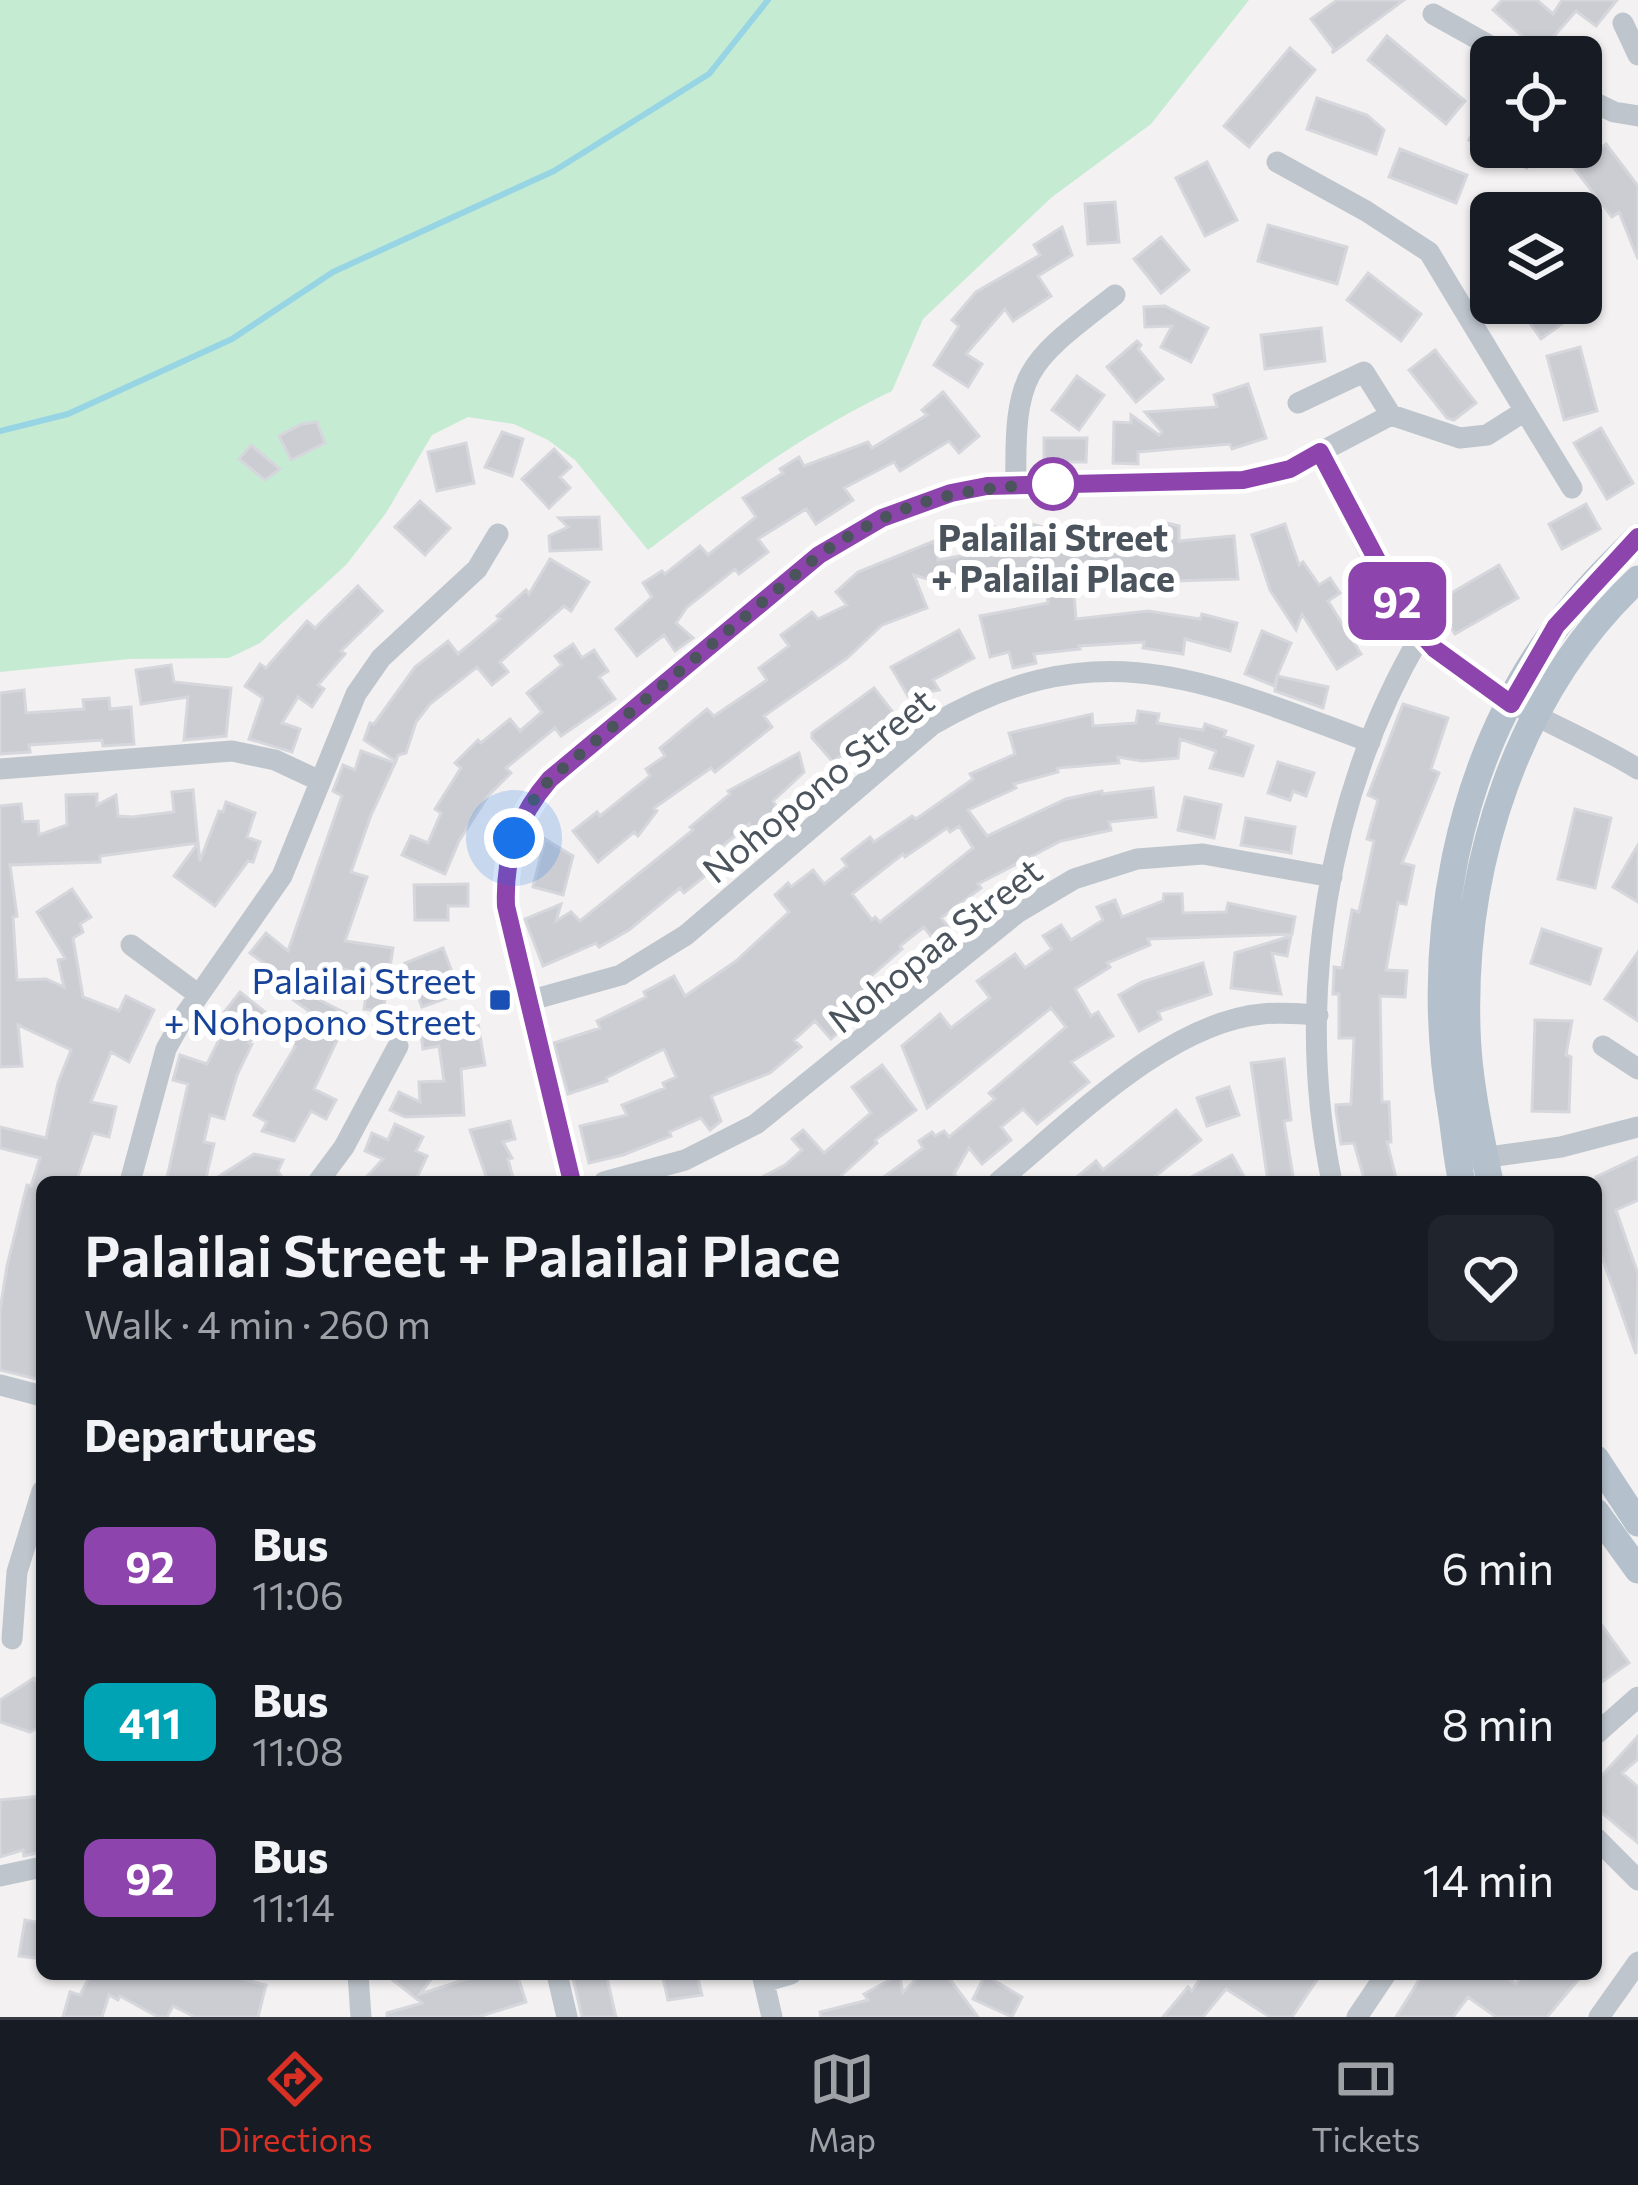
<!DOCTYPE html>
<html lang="en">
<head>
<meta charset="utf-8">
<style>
  body { margin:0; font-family:Commissioner,sans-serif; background:#20242c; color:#f1f3f6; height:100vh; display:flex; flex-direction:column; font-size:45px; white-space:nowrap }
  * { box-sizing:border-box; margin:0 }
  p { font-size:39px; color:#9ea1a6 }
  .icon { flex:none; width:66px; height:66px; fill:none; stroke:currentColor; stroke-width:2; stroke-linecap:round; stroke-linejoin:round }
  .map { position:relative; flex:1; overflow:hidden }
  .details { position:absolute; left:36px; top:1176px; width:1566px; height:804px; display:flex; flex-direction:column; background:#171b24; border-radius:18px; box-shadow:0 3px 9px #0004 }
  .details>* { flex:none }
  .badge { padding:0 24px; border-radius:18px; font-size:42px; line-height:78px }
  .tools { position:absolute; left:1470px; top:36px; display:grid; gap:24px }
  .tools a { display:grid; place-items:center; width:132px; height:132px; border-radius:18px; background:#171b24; box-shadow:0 3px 9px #0004; font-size:60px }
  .you { position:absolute; width:60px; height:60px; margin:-30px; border:9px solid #fff; border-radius:50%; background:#1a73e8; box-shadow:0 0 0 18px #1a73e833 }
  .map>.badge { position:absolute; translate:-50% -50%; box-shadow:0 0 0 6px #fff }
  h2 { padding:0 48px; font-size:45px; line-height:108px }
  .round { display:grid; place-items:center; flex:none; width:126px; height:126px; border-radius:18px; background:#20242c }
  .headline { display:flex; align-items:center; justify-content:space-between; height:204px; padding:0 48px }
  h1 { font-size:57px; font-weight:600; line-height:90px }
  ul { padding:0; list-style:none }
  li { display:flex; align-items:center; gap:36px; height:156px; padding:0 48px }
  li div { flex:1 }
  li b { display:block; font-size:45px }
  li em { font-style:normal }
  li .badge { min-width:132px; font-weight:700; text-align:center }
  .tab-bar { display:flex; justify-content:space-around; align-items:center; height:168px; border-top:3px solid #363941; background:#171b24; font-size:33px; color:#9ea1a6 }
  .tab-bar a { display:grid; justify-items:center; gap:6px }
  .tab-bar .selected { color:#d93025 }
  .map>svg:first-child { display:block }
  .green { fill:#c5ebd3 }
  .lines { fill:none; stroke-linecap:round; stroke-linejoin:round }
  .stream { stroke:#97d5e4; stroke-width:6 }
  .building { fill:#cbcdd3; stroke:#d6d7dc; stroke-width:3; fill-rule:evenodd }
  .minor { stroke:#bec5cc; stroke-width:21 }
  .major { stroke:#b4c1cc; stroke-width:27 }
  .line-casing { stroke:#fff; stroke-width:27 }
  .line { stroke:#8e44ad; stroke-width:18 }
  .walk { stroke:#4b545d; stroke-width:12; stroke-dasharray:0 21.6 }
  .stop-dot { fill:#fff; stroke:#8e44ad; stroke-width:6 }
  .transit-dot { fill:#1a4fb4; stroke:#fff; stroke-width:4.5 }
  .labels { text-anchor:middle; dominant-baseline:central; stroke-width:12; stroke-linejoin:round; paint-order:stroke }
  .stop-label { font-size:36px; font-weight:bold; fill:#4b545d; stroke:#fff }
  .street-label { font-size:36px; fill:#4b545d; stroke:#fff }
  .transit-label { font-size:36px; fill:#164399; stroke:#fff; text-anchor:end }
</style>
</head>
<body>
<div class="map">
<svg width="1638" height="2017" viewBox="0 0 1638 2017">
  <rect width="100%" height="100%" fill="#f3f1f1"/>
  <!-- green -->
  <path class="green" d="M0,0H1249L1151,124L1052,197L923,319L892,391C804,433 725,491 648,550L575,460L548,440L514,424L468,417L432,435L386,513L346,565L260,643L229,658L129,659L0,672Z"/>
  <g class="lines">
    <!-- stream -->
    <path class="stream" d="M0,431L68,414L232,339L333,272L554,171L709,74L768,0"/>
  </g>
  <!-- building -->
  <path class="building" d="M1337,0H1404L1332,53L1334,49L1311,19Z
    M1502,0H1537L1553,14L1562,0H1617L1596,26L1576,11L1540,52L1493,10Z
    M1387,36L1465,101L1446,124L1368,60Z
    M1290,48L1315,70L1249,147L1224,126Z
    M1491,95V147H1537L1527,168L1469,140Z
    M1317,98L1367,115L1384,130L1376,154L1307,129Z
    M1606,144L1638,186V259L1619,212L1612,217L1574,168Z
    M1400,149L1467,175L1456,203L1389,177Z
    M1207,162L1237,220L1205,236L1176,178Z
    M1115,202L1119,242L1088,244L1085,204Z
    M1268,225L1347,247L1337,284L1258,261Z
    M1062,227L1072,255L1038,276L1051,296L1013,321L1005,309L966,354L982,364L968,387L934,365L959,326L952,320L976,292L1040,255L1034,245Z
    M1161,237L1189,270L1161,293L1134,259Z
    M1368,273L1421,314L1401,341L1347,300Z
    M1516,303H1553L1566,321L1541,339Z
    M1165,306L1208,328L1191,362L1161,347L1172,326L1145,327L1144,307Z
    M1321,328L1325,361L1265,369L1261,335Z
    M1137,341L1141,345L1138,349L1163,379L1136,402L1107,367Z
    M1580,347L1597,411L1564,420L1547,356Z
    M1435,350L1476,403L1454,420L1447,418L1409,370Z
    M1077,376L1104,395L1079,430L1052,410Z
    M1248,384L1266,438L1232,449L1230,444L1138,452V464L1113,463L1114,422L1131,423V415L1159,435L1162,432L1145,412L1217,407L1214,395Z
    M943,392L979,436L959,453L949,441L900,471L894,462L844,488L853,500L816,524L806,509L758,539L768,552L739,574L735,569L687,607L676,623L693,638L675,651L664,635L637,656L616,629L652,597L643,583L662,571L665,574L700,546L708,555L756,517L743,498L783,473L780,469L799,457L804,466L868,442L872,448L927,415L922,410Z
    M317,422L325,443L291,460L279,436L302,424Z
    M1601,428L1633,483L1607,499L1574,443Z
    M502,432L523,439L512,476L485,467Z
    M1044,438H1087L1086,462H1044Z
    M466,443L474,483L437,491L428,452Z
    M251,445L280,469L265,480L239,459Z
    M554,449L571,467L560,477L570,488L549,508L522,479Z
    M420,501L450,528L425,555L395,527Z
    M1586,504L1600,529L1562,549L1549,524Z
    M599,517L601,549L550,551L549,536L568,527L559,518Z
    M1162,522L1179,526V541L1234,536L1238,579L1073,584L1076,619L1148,611L1200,619L1202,614L1237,623L1230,651L1185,639L1183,654L1143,648L1144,642L1079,646L1080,649L1034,654L1036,663L1013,668L1009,652L990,657L980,616L1048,603L1043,563L1025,570L963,578L966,590L914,575L927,608L882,625L847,658L764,716L772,727L715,772L711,768L654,808L657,811L638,836L634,832L598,862L573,831L597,812L600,816L650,776L646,769L665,756L660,748L707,709L714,716L767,680L759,668L789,646L781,635L812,612L818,619L847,605L836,592L858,572L934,541L938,560L998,549L995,527L1030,538L1028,523L1050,529L1052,545L1085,541V529H1125V544L1160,532Z
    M1285,524L1299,565L1303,562L1319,585L1330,578L1340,593L1328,601L1361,654L1337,669L1302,614L1296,630L1270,590L1252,535Z
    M550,559L589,582L571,611L564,606L500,662L508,672L492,685L477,667L430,704L416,722L406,753L398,755L396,761L364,740L370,723L374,724L415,667L448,641L458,654L500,619L497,616L526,590L529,594Z
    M1499,565L1518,598L1455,634L1436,602Z
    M358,586L382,611L341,651L345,654L318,685L324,689L312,707L298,697L282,723L300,729L292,752L249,739L263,698L245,686L260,664L266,668L307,621L315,628Z
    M959,630L974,658L933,680L939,690L908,696L891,667Z
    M1262,631L1291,643L1277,676L1328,687L1323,708L1275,691L1277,677L1274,686L1245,674Z
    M573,644L582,658L594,650L608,671L599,677L615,699L561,736L555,728L506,768L511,773L488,796L459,841L445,874L402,855L411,836L428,843L441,813L435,809L461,768L455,763L478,740L481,743L510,719L520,731L542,712L527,693L562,665L555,656Z
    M171,665L174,682L231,688L226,736L184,740L188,697L141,704L136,670Z
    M874,688L899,720L866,746L874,755L858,768L844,753L833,762L812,738V733Z
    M24,690L26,713L84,709L83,700L109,698L110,709L131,707L134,744L103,746L102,740L29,745L30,752L0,754V693Z
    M1403,704L1448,718L1431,769L1439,773L1402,863L1414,866L1406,904L1398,903L1386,970L1407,971L1405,997L1380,996L1382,1102H1389L1391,1142H1387L1397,1182H1365L1354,1143L1341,1144L1336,1111V1105L1351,1104L1354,1038H1339V994H1333L1334,972V967L1342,968L1352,910L1359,912L1374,841L1367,839L1378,800L1368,795Z
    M1138,711L1159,714L1157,723L1203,730L1205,724L1226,731L1224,736L1253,746L1243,776L1210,768L1216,751L1180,739L1178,758L1142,761L1118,757L1119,763L1057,768L1058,772L1014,784L1016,788L968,810L987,836L1066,799L1102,791V794L1153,788L1156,817L1109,822L1111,830L1061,841L978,884L981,888L941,918L954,934L938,946L924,927L900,946L902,949L865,981L870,989L835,1015L846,1026L831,1039L815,1021L794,1040L801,1047L770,1073L711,1096L721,1121L710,1130L701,1118L669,1132L671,1136L623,1155L589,1163L580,1126L627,1115L622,1105L665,1088L663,1083L676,1077L664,1049L606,1078L607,1081L568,1094L554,1043L600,1028L597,1021L646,997L644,992L674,976L685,996L736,961L789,912L775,895L788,883L791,887L813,870L824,884L847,866L842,859L870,837L874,842L912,816L916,819L973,779L970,774L1015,754L1009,733L1092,714L1093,726L1136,723ZM959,826L973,848L880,922L875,917L872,920L852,894L903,854L905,857L947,828L950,832Z
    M361,751L395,763L371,815L351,872L367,877L345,941L393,948L383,1012L364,1009L367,989L349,986L352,972L330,963L317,981L257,971L264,963L250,953L266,933L288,951L342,796L333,791L343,765L355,770Z
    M799,753L804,772L773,801L782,815L755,833L749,824L703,862L710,872L684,893L680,888L629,930L599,947L596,943L543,966L525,919L561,904L556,921L571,912L580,921L693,830L690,827L730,794L728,791Z
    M1278,762L1314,773L1306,796L1293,791L1290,800L1268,793Z
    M193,790L198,843L100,856V862L10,865L17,916L13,917L17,980L46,979L64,987L58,960L65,958L37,912L72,889L91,917L80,924L83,932L73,938L83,997L119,1011L126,996L154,1010L129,1062L111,1052L91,1102L116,1107L109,1137L93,1133L76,1182H42V1358L37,1379L0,1370V1311L7,1266L27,1185L31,1186L40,1158L0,1148V1127L46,1138L58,1083L71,1050L18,1025L22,1066L0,1067V806L21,804L23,822L38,821L39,835L67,825L66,795L97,794V805L116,795L118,816L132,817L174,812L172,792Z
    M1185,797L1221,805L1214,838L1178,830Z
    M226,802L255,813L247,837L260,842L253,862L248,861L215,906L174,876L198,843L200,861L219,811L223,812Z
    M1575,809L1611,818L1595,888L1558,879Z
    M1246,818L1295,827L1291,853L1241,845Z
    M545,839L573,856L563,895L533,887Z
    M1638,845V902L1613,887Z
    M468,884V906H448V920H415L414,885Z
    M1164,894H1182L1183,913L1226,912L1228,903L1295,917L1292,934L1148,939L1150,945L1107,963L1110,967L1075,989L1091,1016L1098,1012L1113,1036L1071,1062L1089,1082L1037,1124L1023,1109L1001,1127L1011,1140L982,1164L969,1148L954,1174L960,1182H877L923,1148L919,1141L932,1132L935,1136L944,1131L949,1137L995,1099L989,1093L1066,1027L1051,1008L927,1108L902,1046L940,1014L951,1028L990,998L977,981L1015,954L1025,968L1052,949L1043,936L1061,925L1071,940L1103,920L1097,907L1115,900L1122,917L1163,901Z
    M1542,929L1601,949L1590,984L1531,963Z
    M1291,936L1287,956L1272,953L1281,994L1231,988L1235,953Z
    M443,948L460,993L422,1007L405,963Z
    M1638,952V1021L1605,999Z
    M1203,963L1211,994L1158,1012L1161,1019L1139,1031L1119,995L1142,982Z
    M278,979L349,1015L314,1089L336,1100L326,1119L311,1111L294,1141L262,1131L267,1122L254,1115L295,1047L292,1045L309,1011L274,986Z
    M240,992L270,1016L249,1043L252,1044L237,1075L224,1119L210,1115L204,1142L214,1144L205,1182H166L188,1084L173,1080L180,1055L207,1064L229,1020L222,1015Z
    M477,1018L485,1065L461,1069L464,1115L405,1117L390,1110L399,1092L420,1102L419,1082L444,1081L439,1046L423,1049L420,1026Z
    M1535,1020L1572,1021L1566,1055L1571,1057L1569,1112L1532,1111Z
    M1284,1059L1291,1120L1284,1121L1294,1182H1268L1251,1063Z
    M882,1065L916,1110L875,1140L877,1143L834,1182H753L785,1165L802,1150L792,1139L803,1130L824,1153L871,1113L852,1087Z
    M1229,1087L1239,1115L1207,1126L1197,1098Z
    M1176,1110L1201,1140L1148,1182H1071L1096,1161L1103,1170Z
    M510,1121L515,1139L503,1142L512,1158L508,1159L514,1182H488L470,1130Z
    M395,1124L423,1137L416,1151L427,1156L415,1182H362L383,1159L365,1151L372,1133L388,1140Z
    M254,1154L283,1160L278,1171L285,1182H210Z
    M1232,1155L1247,1182H1182L1219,1162Z
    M1638,1157V1200L1616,1210L1638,1274L1636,1354L1596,1240V1177Z
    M1596,1617L1629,1663L1596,1686Z
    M34,1678L42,1691V1725L30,1732L0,1722V1700Z
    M1638,1736V1759L1622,1773L1638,1787V1843L1596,1808V1782Z
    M42,1796V1852L24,1856L23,1850L0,1857V1800Z
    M25,1920L42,1923V1959L19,1956Z
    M91,1974H223L266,1985L258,2017H195L173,2006L167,2017H158L120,1996L118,2000L109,1995L102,2017H63L70,1992L80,1995Z
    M385,1974H435L420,1994L483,1974H517L526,2002L478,2017H387V2013L422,2003Z
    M572,1974H606L616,2017H582Z
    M662,1974H697L702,1995L668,2000Z
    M922,1974H946L978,2017H821L820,2012L868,2000L864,1994L899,1975L903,1992Z
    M1203,1974H1321L1292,2017H1270L1226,1989L1203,2017H1163L1188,1987L1192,1991Z
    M1423,1974H1502L1516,1984L1524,1974H1583L1547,2017H1496L1468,1997L1453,2017H1396Z
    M985,1975L1022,1997L1012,2017L973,1999Z"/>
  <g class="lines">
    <!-- minor -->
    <path class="minor" d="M1433,14L1510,57
      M1623,23L1638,55
      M1581,96L1614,112L1638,116
      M1277,162L1366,211L1429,252L1525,411L1487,435L1460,438L1391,415L1364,372L1298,403
      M1525,411L1572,488
      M1320,452C1348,506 1380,586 1418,631C1476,699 1565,724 1638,769
      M1016,485C1014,369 1026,364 1115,295
      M0,769L232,751L275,760L320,781
      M131,945L199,995
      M528,1001L621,975L686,935L932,725C1098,628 1206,681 1370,742
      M1603,1046L1638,1069
      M1474,1159L1561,1147L1638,1127
      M130,1182L166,1049L185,1015L282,876L356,694L381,658L477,569L498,534
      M318,1182L344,1147L398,1046
      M572,1182L510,923C499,869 513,821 550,779C601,735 653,693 705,650C800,571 862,510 987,486L1259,478L1290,468L1391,415
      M604,1182L685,1160L756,1124L1017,913L1074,879L1137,859L1203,854L1332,877
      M998,1182C1070,1123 1167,1023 1262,1014C1281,1012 1300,1014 1318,1015
      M1332,1182C1294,1001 1327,794 1421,635
      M0,1385L42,1396
      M12,1639L17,1572L42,1491
      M1596,1734L1638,1697
      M1596,1838L1638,1880
      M0,1876L42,1867
      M358,1974L361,2017
      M557,1974L567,2017
      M762,1974L772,2017
      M764,1982L791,1974
      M1357,2017L1386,1974
      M1599,2017L1638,1962"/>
    <!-- major -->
    <path class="major" d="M1462,1182C1456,1158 1455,1134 1451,1110C1423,944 1455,762 1558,625C1582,593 1610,565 1638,537
      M1490,1182C1480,1133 1468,1078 1467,1028C1462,865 1517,692 1638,579
      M1596,1459L1638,1523
      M1596,1512L1638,1570"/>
  </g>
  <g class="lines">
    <!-- line casing -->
    <g class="line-casing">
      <path id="line" d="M572,1182L506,906C504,857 517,817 550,779L819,555L882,518L951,493L987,486L1243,480L1290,469L1320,452L1408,619L1435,649L1511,704L1556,626L1638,537"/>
    </g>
    <!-- line -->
    <use href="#line" class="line"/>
    <!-- walk -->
    <path class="walk" d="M514,838L529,806L550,779L819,555C902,499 960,487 1058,484H1053"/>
  </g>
  <!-- markers -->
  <circle class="stop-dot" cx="1053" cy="484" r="24"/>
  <rect class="transit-dot" x="488" y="988" width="24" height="24" rx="6"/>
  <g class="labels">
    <!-- stop labels -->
    <g class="stop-label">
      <text x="1053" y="536">Palailai Street<tspan x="1053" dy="41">+ Palailai Place</tspan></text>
    </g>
    <!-- street labels -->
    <g class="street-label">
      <text transform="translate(817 784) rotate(-39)">Nohopono Street</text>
      <text transform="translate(934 944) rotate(-38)">Nohopaa Street</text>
    </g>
    <!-- transit labels -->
    <g class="transit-label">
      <text x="476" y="979">Palailai Street<tspan x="476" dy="41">+ Nohopono Street</tspan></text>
    </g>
  </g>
</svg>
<div class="tools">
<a><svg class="icon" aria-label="locate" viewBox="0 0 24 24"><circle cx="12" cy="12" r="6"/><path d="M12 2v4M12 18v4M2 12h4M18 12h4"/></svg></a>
<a><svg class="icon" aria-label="layers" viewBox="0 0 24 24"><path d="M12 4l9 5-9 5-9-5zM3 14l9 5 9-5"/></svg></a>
</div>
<div class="you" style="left:514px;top:838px"></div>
<b class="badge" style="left:1397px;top:601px;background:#8e44ad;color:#fff">92</b>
<section class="details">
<div class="headline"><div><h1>Palailai Street + Palailai Place</h1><p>Walk · 4 min · 260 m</p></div><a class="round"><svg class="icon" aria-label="heart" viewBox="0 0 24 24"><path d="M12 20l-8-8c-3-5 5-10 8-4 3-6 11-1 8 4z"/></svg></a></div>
<h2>Departures</h2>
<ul>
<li><span class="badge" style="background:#8e44ad;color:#fff">92</span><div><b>Bus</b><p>11:06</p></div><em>6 min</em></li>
<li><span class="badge" style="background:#00a3b4;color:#fff">411</span><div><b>Bus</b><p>11:08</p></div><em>8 min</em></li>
<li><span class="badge" style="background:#8e44ad;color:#fff">92</span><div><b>Bus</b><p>11:14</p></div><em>14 min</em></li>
</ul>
</section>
</div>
<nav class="tab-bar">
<a class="selected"><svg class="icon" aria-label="directions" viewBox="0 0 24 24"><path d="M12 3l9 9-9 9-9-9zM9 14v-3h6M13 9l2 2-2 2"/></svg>Directions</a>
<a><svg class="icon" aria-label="map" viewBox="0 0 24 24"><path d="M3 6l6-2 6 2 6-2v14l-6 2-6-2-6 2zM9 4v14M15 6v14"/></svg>Map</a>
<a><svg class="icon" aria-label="tickets" viewBox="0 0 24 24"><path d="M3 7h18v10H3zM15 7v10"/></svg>Tickets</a>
</nav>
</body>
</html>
